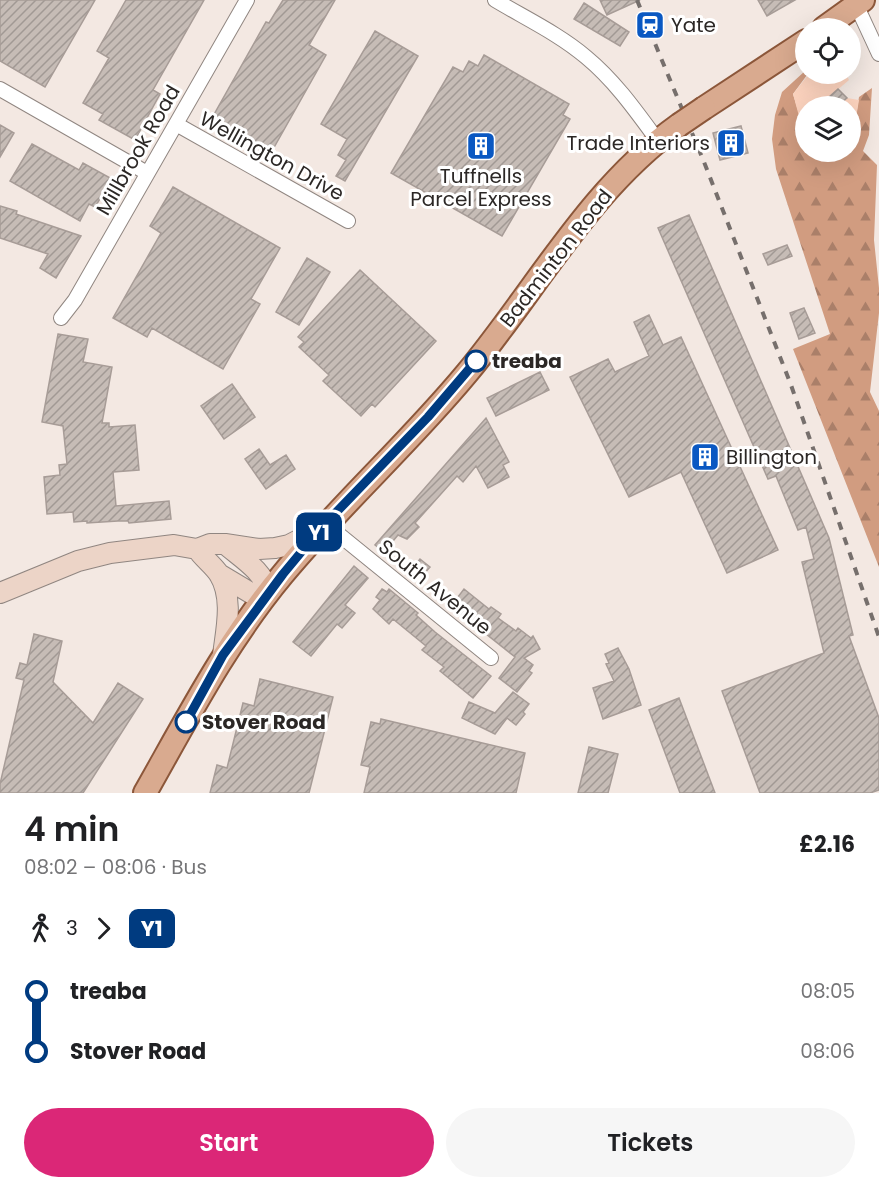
<!DOCTYPE html>
<html lang="en">
<head>
<meta charset="utf-8">
<style>
  body { margin:0; font-family:Poppins,sans-serif; background:#f6f6f6; color:#202124; height:100vh; display:flex; flex-direction:column; font-size:22px; white-space:nowrap }
  * { box-sizing:border-box; margin:0 }
  p { font-size:20px; color:#757577 }
  .icon { flex:none; width:33px; height:33px; fill:none; stroke:currentColor; stroke-width:2; stroke-linecap:round; stroke-linejoin:round }
  .map { position:relative; height:793px; overflow:hidden }
  .details { display:flex; flex-direction:column; background:#fff; flex:1 }
  .details>* { flex:none }
  .badge { padding:0 12px; border-radius:9px; font-size:21px; line-height:39px }
  .controls { position:absolute; left:795px; top:18px; display:grid; gap:12px }
  .controls a { display:grid; place-items:center; width:66px; height:66px; border-radius:50%; background:#fff; box-shadow:0 6px 24px #0002; font-size:30px }
  .map>.badge { position:absolute; translate:-50% -50%; box-shadow:0 0 0 3px #fff }
  .legs { display:flex; align-items:center; gap:9px; height:66px; padding:0 24px; font-size:20px }
  .legs p { margin-inline-start:auto }
  .head { display:flex; align-items:center; justify-content:space-between; height:102px; padding:0 24px }
  h1 { font-size:33px; font-weight:600; line-height:45px }
  .action { display:flex; gap:12px; margin-top:auto; padding:12px 24px }
  .action a { flex:1; height:69px; border-radius:36px; background:#db2777; color:#fff; font-size:24px; font-weight:600; line-height:69px; text-align:center }
  .action a+a { background:#f6f6f6; color:#202124 }
  ul { padding:0 24px; list-style:none }
  li { display:flex; align-items:center; gap:21px; height:60px; font-size:22px }
  li i { display:grid; place-items:center; width:9px; height:100%; margin:0 8px; background:currentColor }
  li i::after { content:''; width:15px; height:15px; margin:-8px; border:4px solid; border-radius:50%; background:#fff }
  li p { margin-inline-start:auto }
  li:first-child i { background:linear-gradient(#0000 50%,currentColor 0) }
  li:last-child i { background:linear-gradient(currentColor 50%,#0000 0) }
  .map>svg:first-child { display:block }
  .forest { fill:url(#forest-firs) }
  .garden { fill:#fcd3be }
  .building { fill:url(#building-hatch); stroke:#a79c97; stroke-width:1.5 }
  .lines { fill:none; stroke-linecap:round; stroke-linejoin:round }
  .minor-casing { stroke:#908681; stroke-width:16 }
  .secondary-casing { stroke:#908681; stroke-width:22 }
  .primary-casing { stroke:#8c573a; stroke-width:26 }
  .minor { stroke:#fff; stroke-width:14 }
  .secondary { stroke:#ecd4c7; stroke-width:20 }
  .primary { stroke:#d9aa8f; stroke-width:22 }
  .rail { stroke:#766f6c; stroke-width:4; stroke-dasharray:8 8; stroke-linecap:butt }
  .primary-bridge-casing { stroke:#8c573a; stroke-width:26; stroke-linecap:butt }
  .primary-bridge { stroke:#d9aa8f; stroke-width:22 }
  .line-1-casing { stroke:#fff; stroke-width:14 }
  .line-1 { stroke:#003b80; stroke-width:9 }
  .stop-1-dot { fill:#fff; stroke:#003b80; stroke-width:3 }
  .labels { text-anchor:middle; dominant-baseline:central; stroke-width:6; stroke-linejoin:round; paint-order:stroke }
  .poi-label { font-size:20px; fill:#2b2725; stroke:#fff; text-anchor:start }
  .street-label { font-size:20px; fill:#2b2725; stroke:#fff }
  .stop-label { font-size:20px; font-weight:bold; fill:#2b2725; stroke:#fff; text-anchor:start }
</style>
</head>
<body>
<div class="map">
<svg width="879" height="793" viewBox="0 0 879 793">
  <defs>
    <pattern id="forest-firs" width="22" height="20" patternUnits="userSpaceOnUse" patternTransform="scale(1.5)"><rect width="22" height="20" fill="#d19c80"/><path d="M5 1l3.5 6h-7zM16 11l3.5 6h-7z" fill="#aa7f69"/></pattern>
    <pattern id="building-hatch" width="6" height="6" patternUnits="userSpaceOnUse" patternTransform="scale(1.5)"><rect width="6" height="6" fill="#c6bcb6"/><path d="M-1 1l2-2M0 6l6-6M5 7l2-2" fill="none" stroke="#a19994"/></pattern>
  </defs>
  <rect width="100%" height="100%" fill="#f3e8e2"/>
  <!-- forest -->
  <path class="forest" d="M805,71L806,74H808L807,75L793,94L803,127H805L806,152H850L851,136H853L859,97L872,88L869,135L863,151L877,165L874,240L879,288V313L870,392L879,411V567L793,349L830,334L776,169L772,139L775,115L782,92Z"/>
  <!-- garden -->
  <path class="garden" d="M809,74H846L849,80L829,97L837,106L847,98L859,100L853,136H851L850,106H806L805,127H803L800,120L793,94Z"/>
  <!-- building -->
  <path class="building" d="M0,0H95L45,87L0,61Z
    M126,0H204L153,90L160,94L135,140L99,120L103,114L83,103L109,58L97,51Z
    M283,0H335L309,45L326,55L272,151L212,118L266,22L269,23Z
    M600,0H640L607,15Z
    M758,0H795L767,16Z
    M584,3L629,32L620,46L574,19Z
    M375,31L418,56L345,181L336,176L346,160L338,155L347,139L321,124Z
    M484,55L569,104L563,115L570,119L502,236L391,173L453,67L463,72L469,61L478,66Z
    M838,89L847,98L837,106L829,97Z
    M0,125L14,133L0,157Z
    M741,126L748,153L720,160L713,133Z
    M32,144L79,170L83,163L112,179L95,207L89,204L80,221L10,181Z
    M173,187L280,248L251,299L260,304L223,369L152,328L147,337L113,318L161,233L150,226Z
    M0,206L17,211L16,214L81,236L56,278L40,268L48,254L0,238Z
    M689,215L829,538L853,635L849,636L879,718V790L870,793H760L722,691L824,653L802,562L814,559L806,527L798,530L776,476L768,479L658,228Z
    M787,245L792,256L768,265L763,254Z
    M307,258L330,272L299,325L276,312Z
    M360,270L436,341L375,407L372,404L361,416L323,381L329,375L299,347L304,342L298,337Z
    M804,308L815,333L799,339L790,313Z
    M649,315L663,345L681,337L778,550L727,573L681,472L629,497L570,377L608,359L615,372L649,356L634,322Z
    M58,334L88,339L83,362L112,367L102,423H109V427L135,425L139,470L113,472L116,506L169,501L171,519L129,523L128,521H118L87,523V521L74,522L73,512L47,514L44,477L60,475L59,465L67,464L63,426L42,422Z
    M540,372L549,390L496,416L487,398Z
    M232,384L255,417L224,439L201,406Z
    M486,418L509,462L503,465L509,477L488,488L476,466L463,482L457,476L415,523L419,527L407,539L398,535L384,552L375,545Z
    M259,449L270,465L286,455L295,469L266,489L245,459Z
    M420,559L430,567L422,576L413,568Z
    M354,566L368,578L345,605L355,613L342,628L337,624L311,656L293,642Z
    M382,589L387,592L389,589L418,613L416,615L435,632L491,676L473,698L440,671L444,667L422,650L426,646L393,619L389,624L373,609L380,600L376,597Z
    M464,589L489,609L491,607L501,614L498,618L516,631L518,628L531,638L533,636L540,649L524,658L533,665L529,671L532,673L517,692L499,678L515,657L451,606Z
    M34,634L62,641L53,682L93,723L118,683L143,699L83,793H0V784L24,680L16,678L20,663L27,665Z
    M618,648L629,669L641,705L603,719L593,688L614,681L606,664L609,663L605,654Z
    M260,679L333,697L309,793H210L217,765L227,768L243,703L254,706Z
    M513,692L529,704L523,712L525,714L516,725L507,718L495,734L462,718L469,702L495,713Z
    M679,698L715,793H680L649,710Z
    M381,719L525,753L516,793H364L370,767L361,765L371,722L380,724Z
    M589,747L618,754L608,793H578Z"/>
  <g class="lines">
    <!-- minor casing -->
    <g class="minor-casing">
      <path id="minor" d="M495,0C525,18 559,34 586,57C615,81 636,111 658,141
        M854,0L879,54
        M0,89L147,173
        M176,124L348,221
        M61,318L75,300L247,0
        M326,524L491,658"/>
    </g>
    <!-- secondary casing -->
    <g class="secondary-casing">
      <path id="secondary" d="M197,549C203,558 213,565 219,574C234,598 226,630 223,655
        M219,574L254,595L268,592C264,571 241,558 225,544
        M0,593L78,561L110,553L174,545L197,549L210,544H225L259,549L275,548L289,545L320,529"/>
    </g>
    <!-- primary casing -->
    <g class="primary-casing">
      <path id="primary" d="M824,28L863,0
        M704,108L806,41
        M145,793C188,717 227,641 283,574C341,504 409,443 467,373C536,290 589,189 679,125"/>
    </g>
    <!-- minor -->
    <use href="#minor" class="minor"/>
    <!-- secondary -->
    <use href="#secondary" class="secondary"/>
    <!-- primary -->
    <use href="#primary" class="primary"/>
    <!-- rail -->
    <path class="rail" d="M637,0L704,162L791,385L879,637"/>
    <!-- primary-bridge casing -->
    <g class="primary-bridge-casing">
      <path id="primary-bridge" d="M679,125L704,108"/>
    </g>
    <!-- primary-bridge -->
    <use href="#primary-bridge" class="primary-bridge"/>
  </g>
  <g class="lines">
    <!-- line-1 casing -->
    <g class="line-1-casing">
      <path id="line-1" d="M186,722L223,655L283,574L322,527L428,417L476,361"/>
    </g>
    <!-- line-1 -->
    <use href="#line-1" class="line-1"/>
  </g>
  <!-- icons -->
  <defs>
    <g id="station-square" transform="scale(1.5)"><rect x="-9" y="-9" width="18" height="18" rx="4" fill="#0a58c2" stroke="#fff"/><path d="M-3-6H3Q5-6 5-4V2Q5 4 3 4L4.5 6H3L1.5 4h-3L-3 6H-4.5L-3 4Q-5 4-5 2V-4Q-5-6-3-6ZM-3.5-4v3h7v-3ZM-3.5 1v1.5H-2V1ZM2 1v1.5H3.5V1Z" fill="#fff"/></g>
    <g id="building-square" transform="scale(1.5)"><rect x="-9" y="-9" width="18" height="18" rx="4" fill="#0a58c2" stroke="#fff"/><path d="M-4-6H4V6H1V3H-1V6H-4ZM-2.5-4.3h1.7v1.8h-1.7ZM.8-4.3h1.7v1.8H.8ZM-2.5-1h1.7V.8h-1.7ZM.8-1h1.7V.8H.8Z" fill="#fff"/></g>
  </defs>
  <g fill-rule="evenodd">
    <use href="#station-square" x="650" y="25"/>
    <use href="#building-square" x="731" y="143"/>
    <use href="#building-square" x="481" y="146"/>
    <use href="#building-square" x="705" y="457"/>
  </g>
  <!-- markers -->
  <g class="stop-1-dot">
    <circle cx="476" cy="361" r="10"/>
    <circle cx="186" cy="722" r="10"/>
  </g>
  <g class="labels">
    <!-- poi labels -->
    <g class="poi-label">
      <text x="671" y="25">Yate</text>
      <text x="710" y="143" text-anchor="end">Trade Interiors</text>
      <text x="481" y="176" text-anchor="middle">Tuffnells<tspan x="481" dy="23">Parcel Express</tspan></text>
      <text x="726" y="457">Billington</text>
    </g>
    <!-- street labels -->
    <g class="street-label">
      <text transform="translate(138 150) rotate(-60)">Millbrook Road</text>
      <text transform="translate(272 156) rotate(29)">Wellington Drive</text>
      <text transform="translate(556 258) rotate(-52)">Badminton Road</text>
      <text transform="translate(435 587) rotate(39)">South Avenue</text>
    </g>
    <!-- stop labels -->
    <g class="stop-label">
      <text x="492" y="361">treaba</text>
      <text x="202" y="722">Stover Road</text>
    </g>
  </g>
</svg>
<div class="controls">
<a><svg class="icon" aria-label="locate" viewBox="0 0 24 24"><circle cx="12" cy="12" r="6"/><path d="M12 2v4M12 18v4M2 12h4M18 12h4"/></svg></a>
<a><svg class="icon" aria-label="layers" viewBox="0 0 24 24"><path d="M12 4l9 5-9 5-9-5zM3 14l9 5 9-5"/></svg></a>
</div>
<b class="badge" style="left:319px;top:532px;background:#003b80;color:#fff">Y1</b>
</div>
<section class="details">
<div class="head"><div><h1>4 min</h1><p>08:02 – 08:06 · Bus</p></div><b>£2.16</b></div>
<div class="legs"><svg class="icon" aria-label="walk" viewBox="0 0 24 24"><circle cx="13" cy="4" r="2"/><path d="M13 8l-2 6 4 7M11 14l-3 7M7 12l3-4h3l4 4"/></svg>3<svg class="icon" aria-label="forward" viewBox="0 0 24 24"><path d="M9 5l7 7-7 7"/></svg><b class="badge" style="background:#003b80;color:#fff">Y1</b></div>
<ul>
<li><i style="color:#003b80"></i><b>treaba</b><p>08:05</p></li>
<li><i style="color:#003b80"></i><b>Stover Road</b><p>08:06</p></li>
</ul>
<div class="action"><a>Start</a><a>Tickets</a></div>
</section>
</body>
</html>
